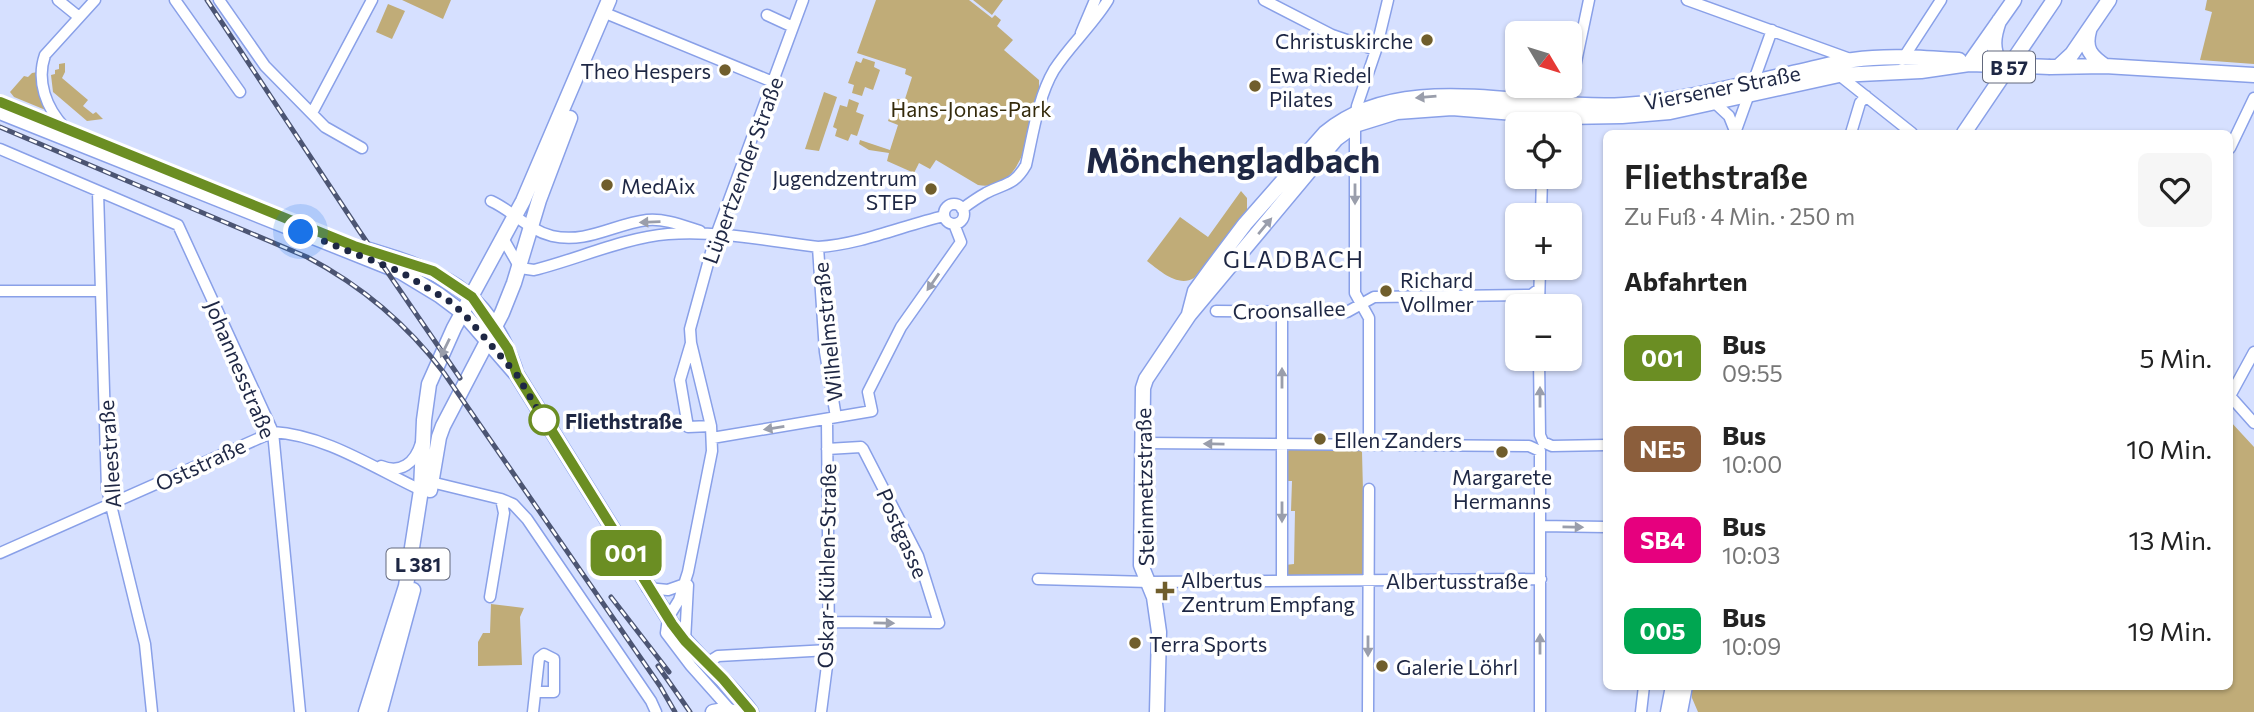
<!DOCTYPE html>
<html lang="de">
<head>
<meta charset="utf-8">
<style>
  body { margin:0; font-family:Commissioner,sans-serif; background:#f6f6f6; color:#222; height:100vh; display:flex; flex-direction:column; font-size:26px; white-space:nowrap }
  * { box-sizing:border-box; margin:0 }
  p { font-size:23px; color:#767676 }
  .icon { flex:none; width:38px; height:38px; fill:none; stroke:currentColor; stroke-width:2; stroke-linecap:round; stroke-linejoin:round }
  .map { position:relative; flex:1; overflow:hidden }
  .drawer { position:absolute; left:1603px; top:130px; width:630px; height:560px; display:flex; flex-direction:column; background:#fff; border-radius:10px; box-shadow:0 2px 5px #0004 }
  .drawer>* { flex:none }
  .badge { padding:0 14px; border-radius:10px; font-size:24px; line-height:46px }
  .needle { width:46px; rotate:128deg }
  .controls { position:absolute; left:1505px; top:21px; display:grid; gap:14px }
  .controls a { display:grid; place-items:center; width:77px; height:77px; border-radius:10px; background:#fff; box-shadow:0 2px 5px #0004; font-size:35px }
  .you { position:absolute; width:35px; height:35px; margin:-18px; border:5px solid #fff; border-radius:50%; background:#1a73e8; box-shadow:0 0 0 10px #1a73e833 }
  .map>.badge { position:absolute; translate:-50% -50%; box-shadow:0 0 0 4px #fff }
  h2 { padding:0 21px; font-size:26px; line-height:63px }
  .round { display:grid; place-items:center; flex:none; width:74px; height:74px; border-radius:10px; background:#f6f6f6 }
  .overview { display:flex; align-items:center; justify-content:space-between; height:119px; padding:0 21px }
  h1 { font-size:33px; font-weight:600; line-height:52px }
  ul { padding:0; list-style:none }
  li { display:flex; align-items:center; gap:21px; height:91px; padding:0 21px }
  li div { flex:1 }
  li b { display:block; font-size:26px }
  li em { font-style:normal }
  li .badge { min-width:77px; font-weight:700; text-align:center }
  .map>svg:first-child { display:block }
  .green { fill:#c0ac78 }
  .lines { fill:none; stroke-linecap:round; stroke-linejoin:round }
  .minor-casing { stroke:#89a0e8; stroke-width:13 }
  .major-casing { stroke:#89a0e8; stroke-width:17 }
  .minor { stroke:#fff; stroke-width:10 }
  .major { stroke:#fff; stroke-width:14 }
  .rail-casing { stroke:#4c5573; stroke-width:5 }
  .rail { stroke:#fff; stroke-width:2.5; stroke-dasharray:8; stroke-linecap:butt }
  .major-bridge-casing { stroke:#89a0e8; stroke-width:17; stroke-linecap:butt }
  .major-bridge { stroke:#fff; stroke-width:14 }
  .oneway { fill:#9a9eab }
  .line-casing { stroke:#fff; stroke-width:16 }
  .line { stroke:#6b8e23; stroke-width:10 }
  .walk { stroke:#1e2744; stroke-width:7; stroke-dasharray:0 12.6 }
  .poi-dot { fill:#705e2c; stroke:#fff; stroke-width:2.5 }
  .stop-dot { fill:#fff; stroke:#6b8e23; stroke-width:3.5 }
  .labels { text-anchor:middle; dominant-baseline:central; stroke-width:7; stroke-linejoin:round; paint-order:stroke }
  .shield { fill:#fff; stroke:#62687c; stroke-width:2 }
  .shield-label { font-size:19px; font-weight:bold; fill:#1e2744 }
  .poi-label { font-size:21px; fill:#1e2744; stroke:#fff; text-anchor:start }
  .street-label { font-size:21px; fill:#1e2744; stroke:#fff }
  .park-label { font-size:21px; fill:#342a0b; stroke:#fff }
  .stop-label { font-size:21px; font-weight:bold; fill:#1e2744; stroke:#fff; text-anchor:start }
  .neighbourhood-label { font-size:23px; letter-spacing:2px; fill:#1e2744; stroke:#fff }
  .town-label { font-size:35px; font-weight:bold; fill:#1e2744; stroke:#fff }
</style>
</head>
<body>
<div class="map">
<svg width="2254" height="712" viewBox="0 0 2254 712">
  <rect width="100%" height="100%" fill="#d6e0ff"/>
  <!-- green -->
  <path class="green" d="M402,0H451L443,19Z
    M876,0H969L992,18L995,15L1001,20L997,26L1013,40L1004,50L1039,80V91C1031,123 1025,193 978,185L936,160L930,169L919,163L914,173L887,161L889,153L869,150L859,144L860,140L890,150L898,125L888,121L896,99H905L912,77L905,74L906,69L857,53Z
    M973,0H1003L992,15Z
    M2207,0H2254V64L2200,60L2212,12L2205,10Z
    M388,4L405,11L392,39L376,32Z
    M863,58L875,62L874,67L880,70L873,90L865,87L862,96L852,93L854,85L848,83L856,61L861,63Z
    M65,63V72L62,78L88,100L83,106L93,114L96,112L103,119L87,121L53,92L51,75L55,74V70L59,69V64Z
    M38,72L48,111L14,97L10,92L24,76L28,77L32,73Z
    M824,92L837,97L819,151L805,149Z
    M849,99L859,103L856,112L864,115L857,136L851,134L848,141L835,136L837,129L833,127L840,105L847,107Z
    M1241,191L1247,198V214L1194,278C1178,288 1159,270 1147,261L1180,217L1208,237Z
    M2230,421L2254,447V712H1698L1692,698L1691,686H2230Z
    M1290,448L1360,450L1362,452L1365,569L1363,574L1284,575L1285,565L1294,564L1295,511H1291L1292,481H1287V453Z
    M491,604L524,608L520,617L522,665L478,666V642L483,633H490Z"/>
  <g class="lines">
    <!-- minor casing -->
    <g class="minor-casing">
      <path id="minor" d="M58,0L79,17
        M175,0L240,92
        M219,0L265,66L325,127L362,148
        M1264,0L1332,35L1376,50
        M1687,0L1853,60
        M610,15L773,82
        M767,15L793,27
        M1081,33L1095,0
        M1902,60L1941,0
        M1839,75L1912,133
        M1715,103L1729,116L1735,131
        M312,113L372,0
        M1559,124L1567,105L1589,0
        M65,128C46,108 36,81 45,55L95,0
        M1735,133L1772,30
        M1851,133L1860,103L1866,96
        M2230,148L2254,98
        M0,149L178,225L273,432L300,712
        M98,192L107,489L145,644L152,712
        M491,201C513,211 528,230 552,236C587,244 614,224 647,220C664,218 684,226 700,231
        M944 214a10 10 0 1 1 20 0a10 10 0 1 1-20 0Z
        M962,209C970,203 977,198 986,193C1005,183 1014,186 1026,165C1033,134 1038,97 1054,70C1070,45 1093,25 1108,0
        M1541,215L1542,177
        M504,240L520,268L534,270C578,259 623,238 668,234C717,230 770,241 818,247C862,244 902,226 944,216
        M818,247L825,352L836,417
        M0,291H101
        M1539,306L1540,268
        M1216,311L1347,312L1374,297L1531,295L1539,289
        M1282,312V580
        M691,343L680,380L688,427L711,426
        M1539,359L1540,435L1543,442L1552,446L1606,445
        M2230,396L2254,352
        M2230,396L2254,423
        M712,438L872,411L868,392L901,327L961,242L954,224
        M1143,443L1529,446L1540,451V712
        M1369,445V318L1355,293V125L1357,106L1376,50L1388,0
        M827,449L861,447L863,449L918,556L939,623L829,622
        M381,466C401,474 415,463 421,443
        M431,482L501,499L513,504L527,519L651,701L656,712
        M1540,526L1606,527
        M0,553L273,432C325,435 374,468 421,490
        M1038,579L1149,582L1541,579
        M647,588L668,590L685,584
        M490,597L504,513L501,499
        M685,641L688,585
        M707,663L718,656L829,650
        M533,712L539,658L544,654L554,659V692H537
        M732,712L691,666L666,633L668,618L679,600L688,572L712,451L711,426L691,343L690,329L715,238L803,0
        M821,712L829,650L827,419
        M1368,712L1369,489
        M1641,712L1644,686"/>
    </g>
    <!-- major casing -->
    <g class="major-casing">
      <path id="major" d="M2089,31C2084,49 2091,56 2105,66
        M1969,64L2014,0
        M2050,67L2105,66L2254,75
        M2058,67L2072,54L2109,0
        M0,112L401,272L439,295L463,313L517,375L672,624C696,656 727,680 751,712
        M1964,133L2054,0
        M362,248C439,271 486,287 515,369
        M1189,314L1195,291L1211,269L1245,224L1325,133C1404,67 1529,111 1624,105C1685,101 1746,83 1806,70C1821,67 1837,62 1853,60C1887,55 1924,58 1959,60
        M430,490L439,437L443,426L502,313L514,283L539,200L570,118
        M366,712L406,586L421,490L424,420L429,384L454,328L523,201L609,0
        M380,712L413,590
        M713,712L724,710L734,712
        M1157,712L1159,632L1154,597L1141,565L1143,388L1146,379L1189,315L1336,139L1355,125L1397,112L1452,108L1563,117L1622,116L1670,112L1839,75L1921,71L1969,64L2000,65C1992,48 1993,38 1999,21
        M1668,712L1673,686
        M1680,712L1685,686"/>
    </g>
    <!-- minor -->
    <use href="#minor" class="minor"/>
    <!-- major -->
    <use href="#major" class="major"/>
    <!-- rail casing -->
    <g class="rail-casing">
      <path id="rail" d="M207,0L360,232L460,378
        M0,127L307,257C362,286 407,324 444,373L660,686L675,712
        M611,597L669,672
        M658,666L690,712"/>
    </g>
    <!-- rail -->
    <use href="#rail" class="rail"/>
    <!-- major-bridge casing -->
    <g class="major-bridge-casing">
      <path id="major-bridge" d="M2000,65L2050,67"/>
    </g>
    <!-- major-bridge -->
    <use href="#major-bridge" class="major-bridge"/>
  </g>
  <!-- one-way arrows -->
  <defs><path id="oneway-solid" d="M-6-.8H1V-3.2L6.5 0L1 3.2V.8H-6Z" transform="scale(1.75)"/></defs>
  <g class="oneway">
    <use href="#oneway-solid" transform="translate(1426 97) rotate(175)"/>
    <use href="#oneway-solid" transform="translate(1355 194) rotate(90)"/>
    <use href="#oneway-solid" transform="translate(650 222) rotate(178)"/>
    <use href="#oneway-solid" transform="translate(1265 226) rotate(-50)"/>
    <use href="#oneway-solid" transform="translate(933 282) rotate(125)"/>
    <use href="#oneway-solid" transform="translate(445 348) rotate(116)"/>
    <use href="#oneway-solid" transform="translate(1282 378) rotate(-90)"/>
    <use href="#oneway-solid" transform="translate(1540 397) rotate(-90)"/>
    <use href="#oneway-solid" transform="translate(774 428) rotate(171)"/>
    <use href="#oneway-solid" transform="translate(1214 444) rotate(-179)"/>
    <use href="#oneway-solid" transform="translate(1282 512) rotate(90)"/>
    <use href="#oneway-solid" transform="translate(1573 527) rotate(1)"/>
    <use href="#oneway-solid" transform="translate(884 623) rotate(1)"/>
    <use href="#oneway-solid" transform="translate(1540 644) rotate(-90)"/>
    <use href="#oneway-solid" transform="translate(1368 646) rotate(90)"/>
  </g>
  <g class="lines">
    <!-- line casing -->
    <g class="line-casing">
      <path id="line" d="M0,102L354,246L433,271L472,297L508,349L517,375L672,624L685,641L723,679L751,712"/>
    </g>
    <!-- line -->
    <use href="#line" class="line"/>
    <!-- walk -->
    <path class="walk" d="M301,232L401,272L449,301L463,313L517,375L544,420"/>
  </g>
  <!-- markers -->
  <g class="poi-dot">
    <circle cx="1427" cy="40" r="7"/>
    <circle cx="725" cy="70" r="7"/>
    <circle cx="1255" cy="86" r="7"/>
    <circle cx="607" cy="185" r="7"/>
    <circle cx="931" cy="189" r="7"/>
    <circle cx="1386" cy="291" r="7"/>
    <circle cx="1320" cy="439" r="7"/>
    <circle cx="1502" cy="452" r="7"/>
    <path d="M1161.5 580.5h7v7h7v7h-7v7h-7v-7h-7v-7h7z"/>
    <circle cx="1135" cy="643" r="7"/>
    <circle cx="1382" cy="666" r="7"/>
  </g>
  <circle class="stop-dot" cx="544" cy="420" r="14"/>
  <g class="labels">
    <!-- shield labels -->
    <g class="shield">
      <rect x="1983" y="51.5" width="52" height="31" rx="5"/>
      <rect x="386.5" y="548.5" width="63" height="31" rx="5"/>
    </g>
    <g class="shield-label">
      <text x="2009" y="67">B 57</text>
      <text x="418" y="564">L 381</text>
    </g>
    <!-- poi labels -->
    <g class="poi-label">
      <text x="1413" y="40" text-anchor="end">Christuskirche</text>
      <text x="711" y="70" text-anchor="end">Theo Hespers</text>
      <text x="1269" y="74">Ewa Riedel<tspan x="1269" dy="24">Pilates</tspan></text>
      <text x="917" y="177" text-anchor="end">Jugendzentrum<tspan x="917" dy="24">STEP</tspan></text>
      <text x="621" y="185">MedAix</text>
      <text x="1400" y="279">Richard<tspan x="1400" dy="24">Vollmer</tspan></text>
      <text x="1334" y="439">Ellen Zanders</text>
      <text x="1502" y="476" text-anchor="middle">Margarete<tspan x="1502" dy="24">Hermanns</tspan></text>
      <text x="1181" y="579">Albertus<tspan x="1181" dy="24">Zentrum Empfang</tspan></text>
      <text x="1149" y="643">Terra Sports</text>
      <text x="1396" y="666">Galerie Löhrl</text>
    </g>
    <!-- street labels -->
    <g class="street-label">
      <text transform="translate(1722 87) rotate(-11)">Viersener Straße</text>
      <text transform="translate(742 170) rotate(-70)">Lüpertzender Straße</text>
      <text transform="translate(1289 309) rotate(-2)">Croonsallee</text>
      <text transform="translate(827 332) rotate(-96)">Wilhelmstraße</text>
      <text transform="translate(241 369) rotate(67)">Johannesstraße</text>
      <text transform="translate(109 454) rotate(-94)">Alleestraße</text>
      <text transform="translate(200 464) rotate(-25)">Oststraße</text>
      <text transform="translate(1144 487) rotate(-91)">Steinmetzstraße</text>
      <text transform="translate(903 533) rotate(66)">Postgasse</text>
      <text transform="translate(826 566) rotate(-89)">Oskar-Kühlen-Straße</text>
      <text x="1457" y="580">Albertusstraße</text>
    </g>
    <!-- park labels -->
    <g class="park-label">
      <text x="971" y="108">Hans-Jonas-Park</text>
    </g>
    <!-- stop labels -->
    <g class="stop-label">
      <text x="565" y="420">Fliethstraße</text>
    </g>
    <!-- neighbourhood labels -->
    <g class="neighbourhood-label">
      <text x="1294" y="259">GLADBACH</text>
    </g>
    <!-- town labels -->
    <g class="town-label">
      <text x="1233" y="158">Mönchengladbach</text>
    </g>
  </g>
</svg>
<div class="controls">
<a><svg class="needle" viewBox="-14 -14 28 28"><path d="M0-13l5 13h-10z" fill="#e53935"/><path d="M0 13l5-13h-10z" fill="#767676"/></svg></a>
<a><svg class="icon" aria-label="locate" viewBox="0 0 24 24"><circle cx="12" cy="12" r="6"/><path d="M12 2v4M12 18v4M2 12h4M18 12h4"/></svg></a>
<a>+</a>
<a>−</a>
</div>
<div class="you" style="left:301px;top:232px"></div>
<b class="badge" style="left:626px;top:553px;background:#6b8e23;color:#fff">001</b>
<section class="drawer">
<div class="overview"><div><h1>Fliethstraße</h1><p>Zu Fuß · 4 Min. · 250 m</p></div><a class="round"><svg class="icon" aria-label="heart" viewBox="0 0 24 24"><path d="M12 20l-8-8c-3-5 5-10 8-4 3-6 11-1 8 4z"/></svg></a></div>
<h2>Abfahrten</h2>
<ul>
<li><span class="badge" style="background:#6b8e23;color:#fff">001</span><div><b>Bus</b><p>09:55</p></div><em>5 Min.</em></li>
<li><span class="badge" style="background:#8b5e3c;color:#fff">NE5</span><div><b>Bus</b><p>10:00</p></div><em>10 Min.</em></li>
<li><span class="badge" style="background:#e6007e;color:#fff">SB4</span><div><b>Bus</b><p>10:03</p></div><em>13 Min.</em></li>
<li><span class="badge" style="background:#00a651;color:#fff">005</span><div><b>Bus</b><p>10:09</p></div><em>19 Min.</em></li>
</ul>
</section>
</div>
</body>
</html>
